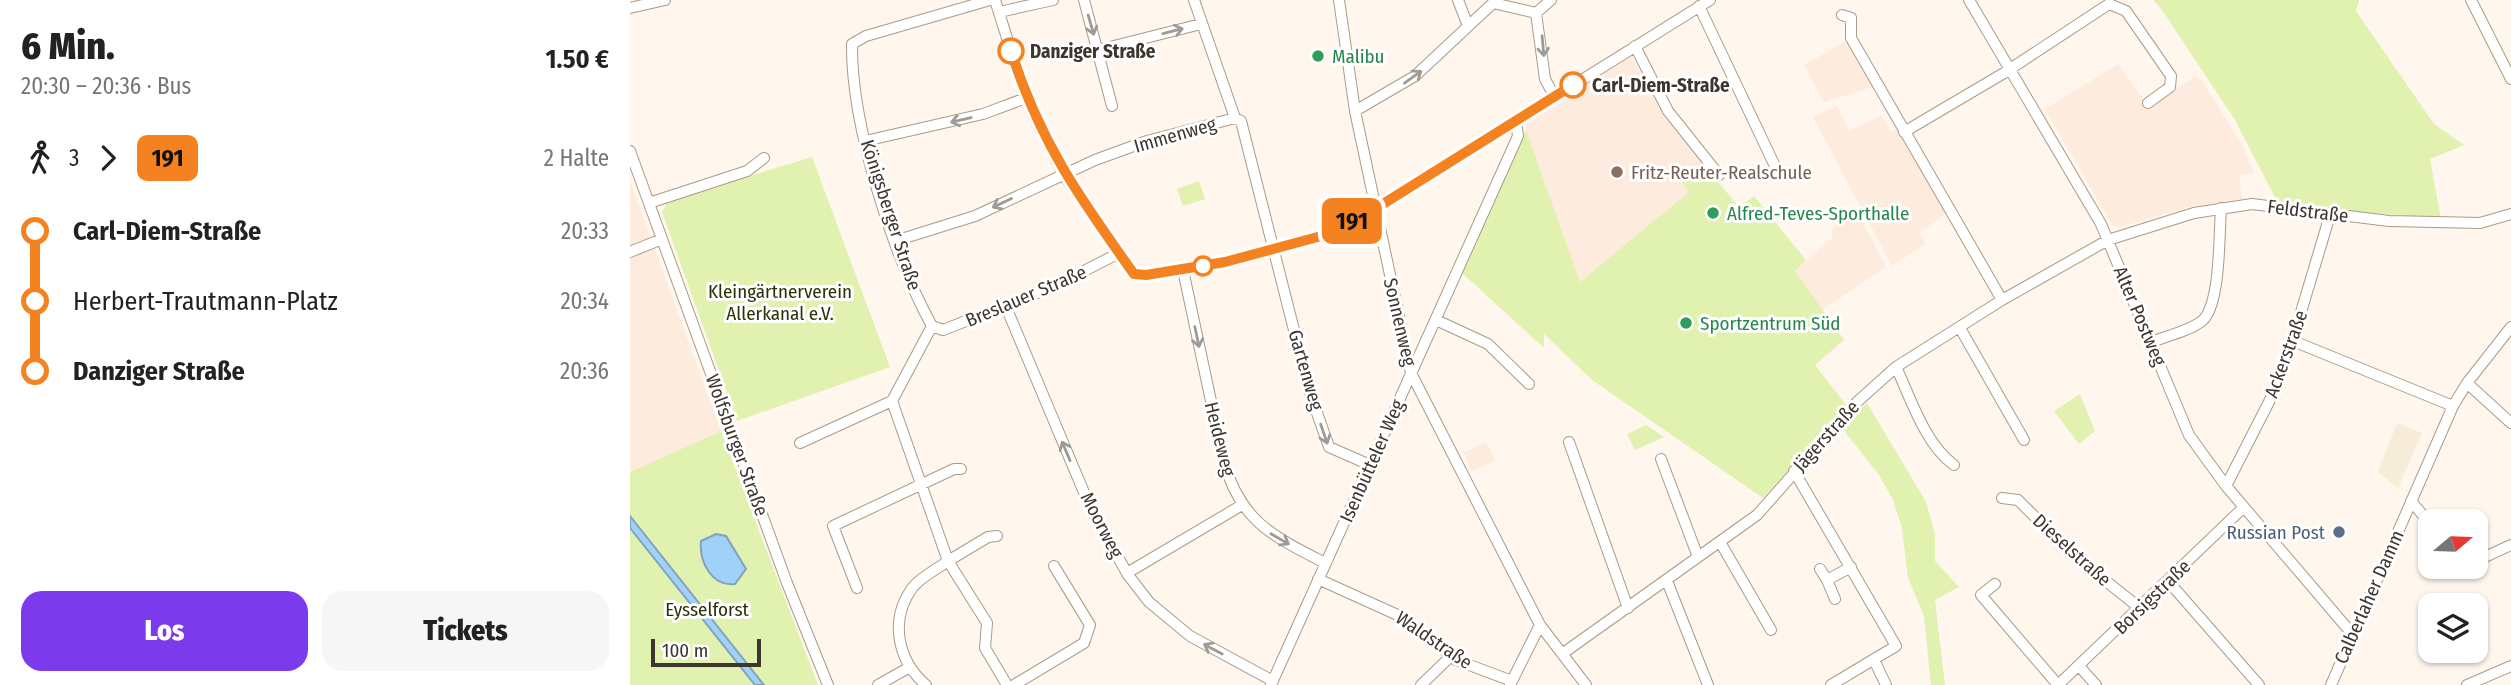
<!DOCTYPE html>
<html lang="de">
<head>
<meta charset="utf-8">
<style>
  body { margin:0; font-family:"Fira Sans Condensed",sans-serif; background:#f6f6f6; color:#222; height:100vh; display:flex; flex-direction:column; font-size:26px; white-space:nowrap }
  * { box-sizing:border-box; margin:0 }
  p { font-size:23px; color:#767676 }
  .icon { flex:none; width:38px; height:38px; fill:none; stroke:currentColor; stroke-width:2; stroke-linecap:round; stroke-linejoin:round }
  .map { position:relative; flex:1; overflow:hidden }
  .panel { display:flex; flex-direction:column; background:#fff; width:630px }
  .panel>* { flex:none }
  .badge { padding:0 14px; border-radius:10px; font-size:24px; line-height:46px }
  .needle { width:46px; rotate:71deg }
  .buttons { position:absolute; left:1788px; top:509px; display:grid; gap:14px }
  .buttons a { display:grid; place-items:center; width:70px; height:70px; border-radius:14px; background:#fff; box-shadow:0 2px 5px #0004; font-size:35px }
  .scale { position:absolute; left:21px; bottom:18px; width:110px; box-sizing:border-box; padding-left:7px; border:4px solid #3d352e; border-top:0; font-size:19px; line-height:24px; white-space:nowrap; color:#3d352e; -webkit-text-stroke:5px #fff; paint-order:stroke }
  .map>.badge { position:absolute; translate:-50% -50%; box-shadow:0 0 0 4px #fff }
  .legs { display:flex; align-items:center; gap:10px; height:77px; padding:0 21px; font-size:23px }
  .legs p { margin-inline-start:auto }
  .headline { display:flex; align-items:center; justify-content:space-between; height:119px; padding:0 21px }
  h1 { font-size:38px; font-weight:800; line-height:52px }
  .cta { display:flex; gap:14px; margin-top:auto; padding:14px 21px }
  .cta a { flex:1; height:80px; border-radius:21px; background:#7c3aed; color:#fff; font-size:28px; font-weight:800; line-height:80px; text-align:center }
  .cta a+a { background:#f6f6f6; color:#222 }
  ul { padding:0 21px; list-style:none }
  li { display:flex; align-items:center; gap:24px; height:70px; font-size:26px }
  li i { display:grid; place-items:center; width:10px; height:100%; margin:0 9px; background:currentColor }
  li i::after { content:''; width:18px; height:18px; margin:-9px; border:5px solid; border-radius:50%; background:#fff }
  li p { margin-inline-start:auto }
  li:first-child i { background:linear-gradient(#0000 50%,currentColor 0) }
  li:last-child i { background:linear-gradient(currentColor 50%,#0000 0) }
  main { display:flex; flex:1; min-height:0 }
  .map>svg:first-child { display:block }
  .commercial { fill:#f7ecd7 }
  .built { fill:#fdebdd }
  .green { fill:#e1f1b0 }
  .water { fill:#a0d1f9; stroke:#82a2bc; stroke-width:2 }
  .lines { fill:none; stroke-linecap:round; stroke-linejoin:round }
  .minor-casing { stroke:#ad9987; stroke-width:12 }
  .minor { stroke:#fff; stroke-width:10 }
  .oneway { stroke:#9e9a96 }
  .line-1-casing { stroke:#fff; stroke-width:16 }
  .line-1 { stroke:#f58220; stroke-width:10 }
  .stop-1-dot { fill:#fff; stroke:#f58220; stroke-width:3.5 }
  .leisure-dot { fill:#2e9e5b; stroke:#fff; stroke-width:2.5 }
  .education-dot { fill:#8d6e63; stroke:#fff; stroke-width:2.5 }
  .service-dot { fill:#5c6f8a; stroke:#fff; stroke-width:2.5 }
  .labels { text-anchor:middle; dominant-baseline:central; stroke-width:6; stroke-linejoin:round; paint-order:stroke }
  .stop-label { font-size:19px; font-weight:bold; fill:#3d352e; stroke:#fff; text-anchor:start }
  .leisure-label { font-size:19px; fill:#27864d; stroke:#fff; text-anchor:start }
  .street-label { font-size:19px; fill:#3d352e; stroke:#fff }
  .education-label { font-size:19px; fill:#785e54; stroke:#fff; text-anchor:start }
  .park-label { font-size:19px; fill:#2b3208; stroke:#fff }
  .service-label { font-size:19px; fill:#4e5e75; stroke:#fff; text-anchor:end }
</style>
</head>
<body>
<main>
<section class="panel">
<div class="headline"><div><h1>6 Min.</h1><p>20:30 – 20:36 · Bus</p></div><b>1.50 €</b></div>
<div class="legs"><svg class="icon" aria-label="walk" viewBox="0 0 24 24"><circle cx="13" cy="4" r="2"/><path d="M13 8l-2 6 4 7M11 14l-3 7M7 12l3-4h3l4 4"/></svg>3<svg class="icon" aria-label="forward" viewBox="0 0 24 24"><path d="M9 5l7 7-7 7"/></svg><b class="badge" style="background:#f58220;color:#111">191</b><p>2 Halte</p></div>
<ul>
<li><i style="color:#f58220"></i><b>Carl-Diem-Straße</b><p>20:33</p></li>
<li><i style="color:#f58220"></i><span>Herbert-Trautmann-Platz</span><p>20:34</p></li>
<li><i style="color:#f58220"></i><b>Danziger Straße</b><p>20:36</p></li>
</ul>
<div class="cta"><a>Los</a><a>Tickets</a></div>
</section>
<div class="map">
<svg width="1881" height="685" viewBox="0 0 1881 685">
  <rect width="100%" height="100%" fill="#fff6ee"/>
  <!-- commercial -->
  <path class="commercial" d="M1767,423L1792,433L1768,488L1748,472Z"/>
  <!-- built -->
  <path class="built" d="M1220,39L1246,86L1194,102L1174,65Z
    M1001,55L1033,114L1073,164L1052,181L1060,192L950,282L896,130L895,121Z
    M1488,64L1520,108L1565,76L1572,81L1613,146L1624,173L1609,175L1612,199L1559,207L1490,227L1483,226L1415,109Z
    M1207,106L1219,131L1252,115L1261,132L1269,128L1317,213L1289,233L1295,244L1262,266L1183,117Z
    M0,181L91,431L0,472Z
    M1227,211L1256,267L1191,311L1165,271L1203,237L1201,229Z
    M856,442L865,460L842,471L834,453Z"/>
  <!-- green -->
  <path class="green" d="M1523,0H1729L1726,11L1804,124L1834,145L1800,159L1811,219L1649,205L1605,120L1532,10Z
    M896,130L950,282L1059,192L1052,181L1073,164L1109,207L1124,196L1176,260L1165,271L1214,340L1185,365L1217,406L1133,498L962,380L914,334V348L832,273Z
    M182,157L260,367L107,421L32,212L38,201Z
    M569,181L575,199L553,206L547,189Z
    M1450,394L1465,431L1449,444L1424,411Z
    M1237,403L1296,502L1305,534V561L1329,587L1305,600L1315,685H1301L1294,616L1278,578L1272,528L1263,500L1249,475L1212,428Z
    M1016,425L1034,437L1005,450L997,434Z
    M91,431L188,685H0V472Z"/>
  <!-- water -->
  <path class="water" d="M0,516L134,685H125L0,528Z
    M86,534L96,536L116,569L105,584C82,587 69,562 71,541Z"/>
  <g class="lines">
    <!-- minor casing -->
    <g class="minor-casing">
      <path id="minor" d="M365,0L396,98L409,127L434,175L504,274L516,275L595,262L681,240L745,209L1080,0
        M454,0L482,106
        M564,0L605,118
        M709,0L725,111L781,373L910,625L956,685
        M828,0L838,26
        M921,0L906,13L915,79L924,96
        M1339,0L1471,224L1559,435L1596,486L1718,629L1724,631
        M1841,0L1881,79
        M1069,6L1144,164
        M0,8L35,0
        M369,12L423,0
        M1212,15L1221,18V38L1372,300
        M1005,46L1038,111L1089,175
        M468,50L571,24
        M725,111L785,76L863,3L906,13
        M1274,132L1374,73L1479,4L1496,11L1541,76L1540,87L1518,103
        M235,141L353,114L396,98
        M0,151L157,583L198,685
        M19,203L117,171L134,158
        M265,241L345,216L465,160L517,141L605,118L611,121L680,393L699,447L740,465
        M0,252L32,239
        M553,270L594,462C611,522 643,536 695,563
        M376,307L461,509L498,575L519,602L560,636L643,681
        M806,320L858,344L899,384
        M302,326C263,255 221,125 222,44L236,36L360,0
        M302,326L313,330L425,286L489,253
        M1330,328L1394,440
        M1663,341L1823,406
        M1521,342C1537,336 1559,331 1572,321C1591,305 1589,233 1591,208
        M1266,367C1281,399 1295,444 1324,465
        M1837,383L1881,423
        M939,442L998,608
        M170,443L262,401
        M1031,459L1068,557
        M1164,471L1266,646L1201,685
        M1596,486L1644,392L1657,359L1700,215
        M1372,498L1388,500L1442,554L1511,609
        M1781,501L1801,525
        M367,536L358,537L318,561L357,623L355,648L377,685
        M1090,542L1141,630
        M1846,561L1881,545
        M1190,569L1197,580
        M497,573L612,505
        M688,579L772,617L826,660L882,681
        M1037,581L1078,685
        M1538,581L1629,685
        M1365,584L1351,595L1428,685
        M227,588L203,526L324,469H331
        M1205,599L1197,580L1221,567
        M932,654L1127,515L1227,402L1266,367L1372,300L1478,240L1564,213L1622,204L1759,221L1850,223L1881,214
        M1244,660L1256,685
        M1449,666L1466,685
        M248,685L278,668
        M296,685C267,660 259,619 283,587C291,577 307,569 318,561L262,401L302,326
        M384,685L454,643L460,625L424,566
        M641,685L888,136L886,121
        M791,685L821,656
        M880,685L910,625
        M1428,685L1614,507
        M1701,685L1823,406L1837,383L1881,327
        M1837,685L1881,666"/>
    </g>
    <!-- minor -->
    <use href="#minor" class="minor"/>
  </g>
  <!-- one-way arrows -->
  <defs><path id="oneway-shaft" d="M-6 0H5M1.5-3L5.5 0L1.5 3" fill="none" stroke-width="1.6" stroke-linecap="round" stroke-linejoin="round" transform="scale(1.75)"/></defs>
  <g class="oneway">
    <use href="#oneway-shaft" transform="translate(461 25) rotate(74)"/>
    <use href="#oneway-shaft" transform="translate(543 31) rotate(-14)"/>
    <use href="#oneway-shaft" transform="translate(913 46) rotate(85)"/>
    <use href="#oneway-shaft" transform="translate(783 77) rotate(-36)"/>
    <use href="#oneway-shaft" transform="translate(331 120) rotate(167)"/>
    <use href="#oneway-shaft" transform="translate(372 203) rotate(155)"/>
    <use href="#oneway-shaft" transform="translate(567 337) rotate(78)"/>
    <use href="#oneway-shaft" transform="translate(694 434) rotate(71)"/>
    <use href="#oneway-shaft" transform="translate(436 451) rotate(-113)"/>
    <use href="#oneway-shaft" transform="translate(650 539) rotate(30)"/>
    <use href="#oneway-shaft" transform="translate(583 649) rotate(-152)"/>
  </g>
  <g class="lines">
    <!-- line-1 casing -->
    <g class="line-1-casing">
      <path id="line-1" d="M381,51C410,142 449,197 504,274L516,275L595,262L695,235L745,209L943,85"/>
    </g>
    <!-- line-1 -->
    <use href="#line-1" class="line-1"/>
  </g>
  <!-- markers -->
  <g class="stop-1-dot">
    <circle cx="381" cy="51" r="12"/>
    <circle cx="943" cy="85" r="12"/>
    <circle cx="573" cy="266" r="9"/>
  </g>
  <g class="leisure-dot">
    <circle cx="688" cy="56" r="7"/>
    <circle cx="1083" cy="213" r="7"/>
    <circle cx="1056" cy="323" r="7"/>
  </g>
  <circle class="education-dot" cx="987" cy="172" r="7"/>
  <circle class="service-dot" cx="1709" cy="532" r="7"/>
  <g class="labels">
    <!-- stop labels -->
    <g class="stop-label">
      <text x="400" y="51">Danziger Straße</text>
      <text x="962" y="85">Carl-Diem-Straße</text>
    </g>
    <!-- leisure labels -->
    <g class="leisure-label">
      <text x="702" y="56">Malibu</text>
      <text x="1097" y="213">Alfred-Teves-Sporthalle</text>
      <text x="1070" y="323">Sportzentrum Süd</text>
    </g>
    <!-- street labels -->
    <g class="street-label">
      <text transform="translate(545 135) rotate(-16)">Immenweg</text>
      <text transform="translate(1678 211) rotate(7)">Feldstraße</text>
      <text transform="translate(261 215) rotate(72)">Königsberger Straße</text>
      <text transform="translate(396 296) rotate(-23)">Breslauer Straße</text>
      <text transform="translate(1510 316) rotate(67)">Alter Postweg</text>
      <text transform="translate(770 322) rotate(77)">Sonnenweg</text>
      <text transform="translate(1656 354) rotate(-70)">Ackerstraße</text>
      <text transform="translate(676 370) rotate(74)">Gartenweg</text>
      <text transform="translate(1196 436) rotate(-48)">Jägerstraße</text>
      <text transform="translate(590 439) rotate(76)">Heideweg</text>
      <text transform="translate(107 445) rotate(70)">Wolfsburger Straße</text>
      <text transform="translate(742 461) rotate(-66)">Isenbütteler Weg</text>
      <text transform="translate(472 525) rotate(63)">Moorweg</text>
      <text transform="translate(1442 550) rotate(42)">Dieselstraße</text>
      <text transform="translate(1522 597) rotate(-44)">Borsigstraße</text>
      <text transform="translate(1739 597) rotate(-66)">Calberlaher Damm</text>
      <text transform="translate(804 640) rotate(34)">Waldstraße</text>
    </g>
    <!-- education labels -->
    <g class="education-label">
      <text x="1001" y="172">Fritz-Reuter-Realschule</text>
    </g>
    <!-- park labels -->
    <g class="park-label">
      <text x="150" y="291">Kleingärtnerverein<tspan x="150" dy="22">Allerkanal e.V.</tspan></text>
      <text x="77" y="609">Eysselforst</text>
    </g>
    <!-- service labels -->
    <g class="service-label">
      <text x="1695" y="532">Russian Post</text>
    </g>
  </g>
</svg>
<div class="buttons">
<a><svg class="needle" viewBox="-14 -14 28 28"><path d="M0-13l5 13h-10z" fill="#e53935"/><path d="M0 13l5-13h-10z" fill="#767676"/></svg></a>
<a><svg class="icon" aria-label="layers" viewBox="0 0 24 24"><path d="M12 4l9 5-9 5-9-5zM3 14l9 5 9-5"/></svg></a>
</div>
<div class="scale">100 m</div>
<b class="badge" style="left:722px;top:221px;background:#f58220;color:#111">191</b>
</div>
</main>
</body>
</html>
